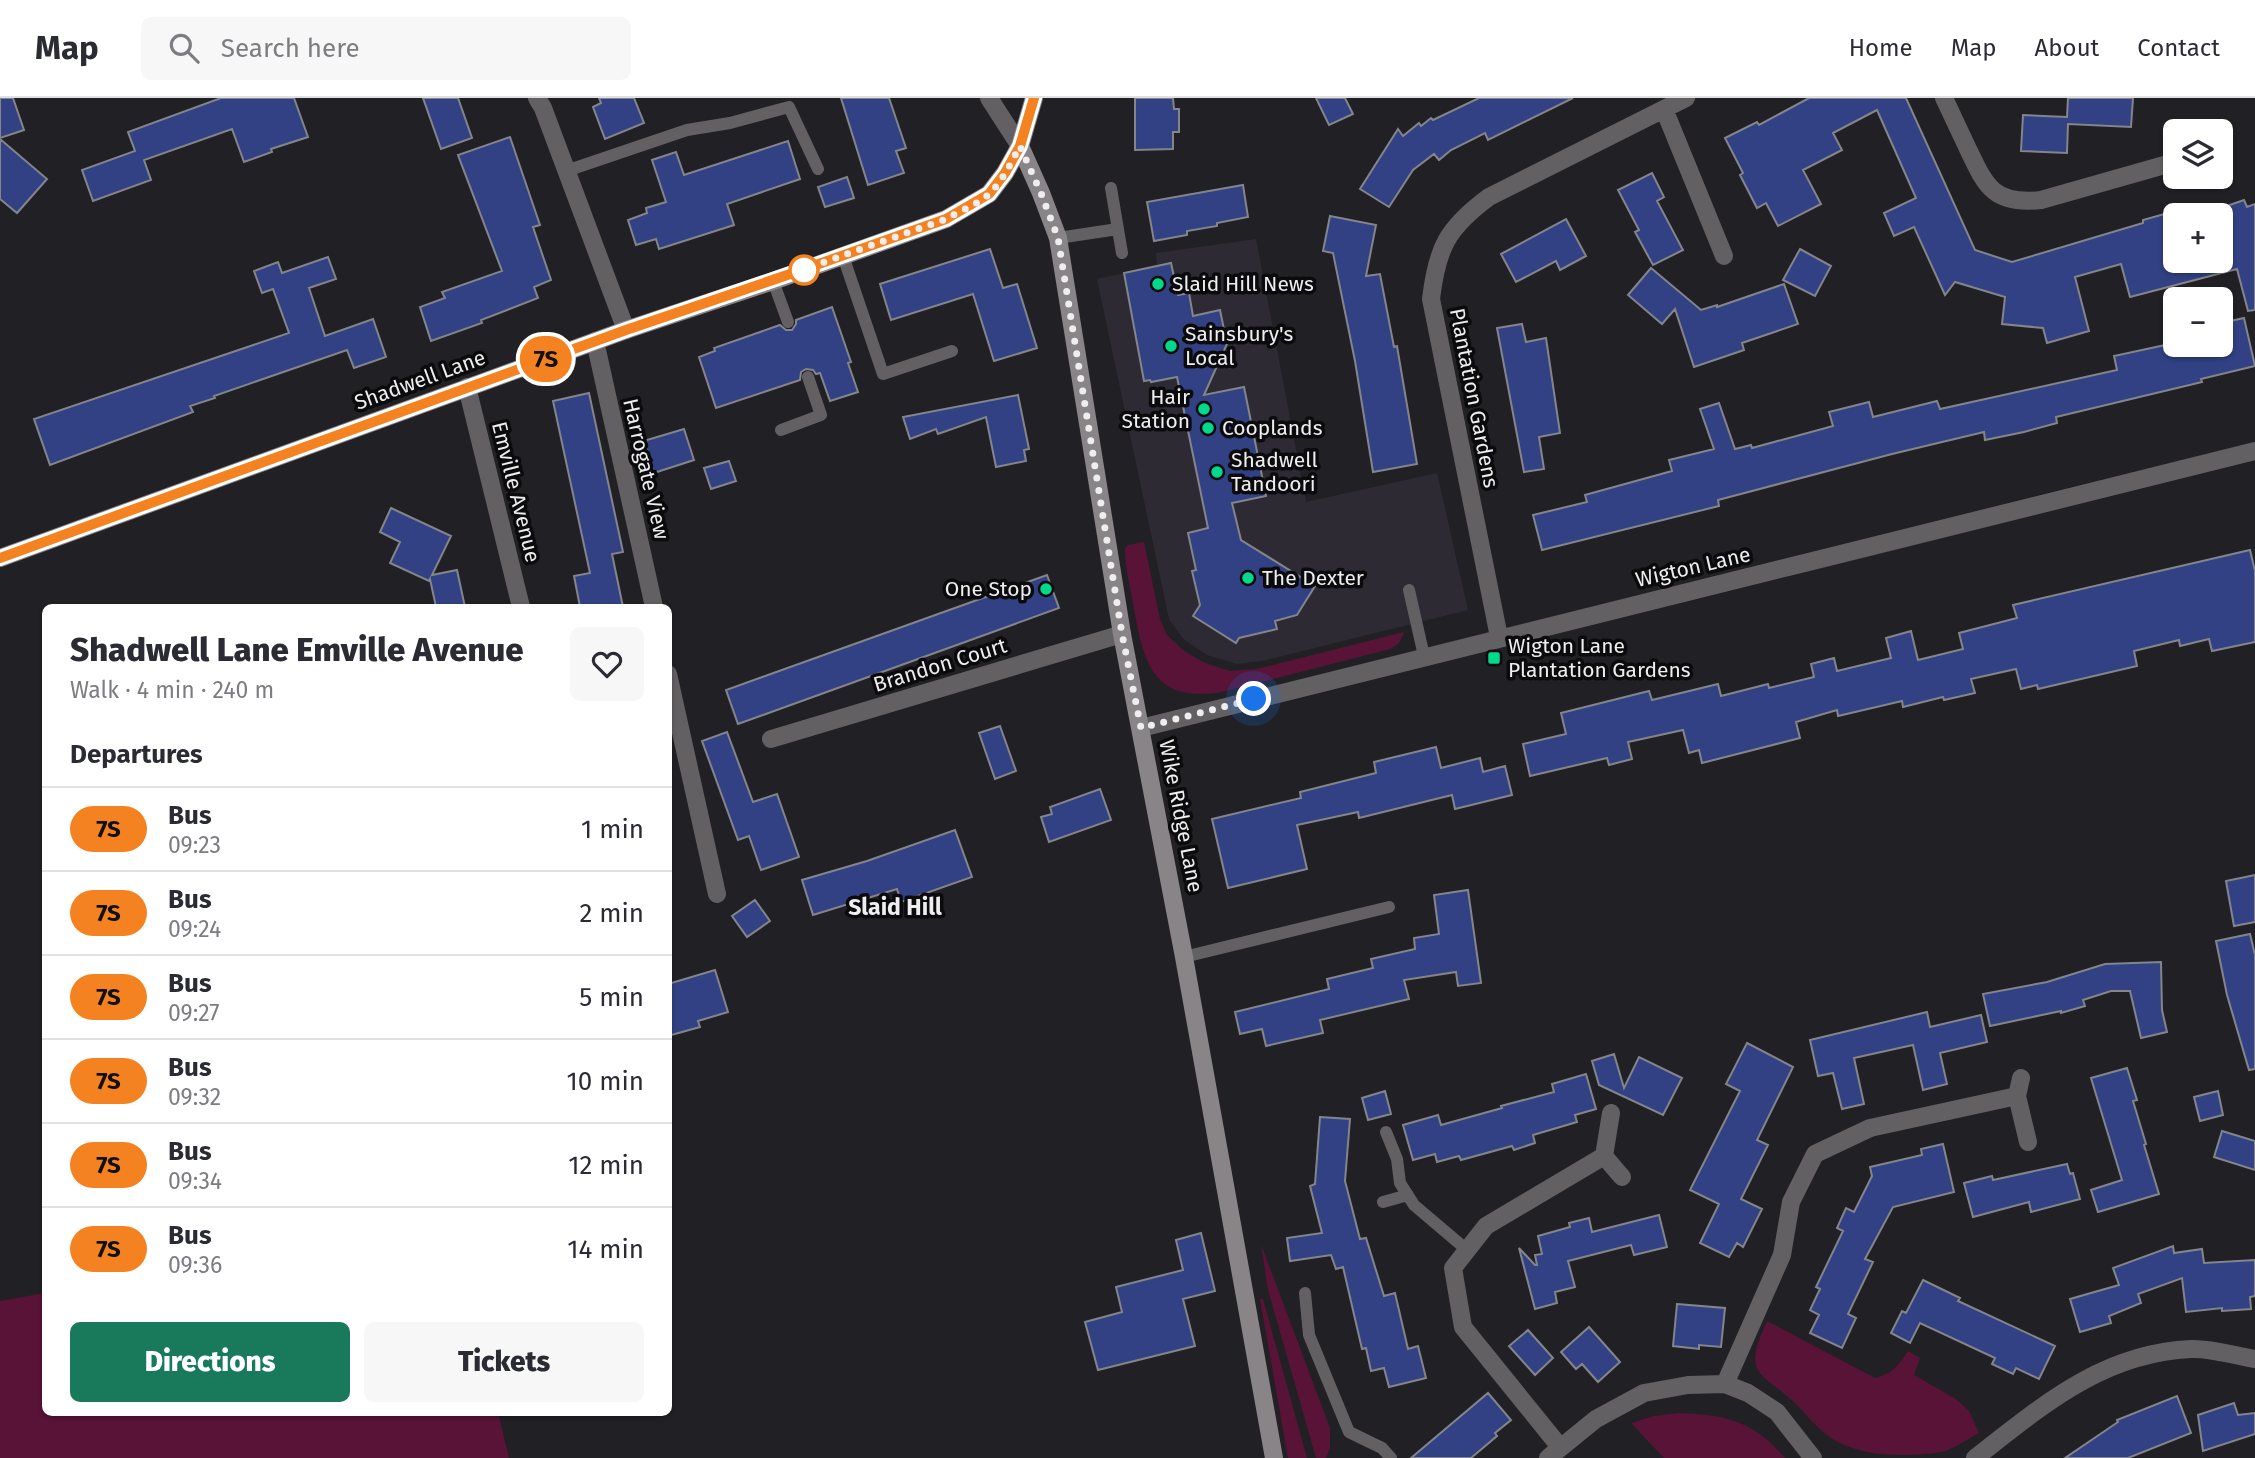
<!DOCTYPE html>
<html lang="en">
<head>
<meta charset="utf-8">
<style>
  body { margin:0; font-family:"Fira Sans",sans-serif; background:#f7f7f7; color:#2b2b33; height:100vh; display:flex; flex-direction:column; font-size:26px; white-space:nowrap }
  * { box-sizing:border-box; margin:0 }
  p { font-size:23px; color:#7c7c81 }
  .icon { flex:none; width:38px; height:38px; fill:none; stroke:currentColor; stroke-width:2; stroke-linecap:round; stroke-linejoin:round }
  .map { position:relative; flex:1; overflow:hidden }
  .details { position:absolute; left:42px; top:506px; width:630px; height:812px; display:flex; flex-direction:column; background:#fff; border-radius:10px; box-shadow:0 2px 5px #0004 }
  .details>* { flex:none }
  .badge { padding:0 14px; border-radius:23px; font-size:24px; line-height:46px }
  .buttons { position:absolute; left:2163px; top:21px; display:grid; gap:14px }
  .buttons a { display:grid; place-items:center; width:70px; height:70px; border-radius:10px; background:#fff; box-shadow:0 2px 5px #0004; font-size:35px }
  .you { position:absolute; width:35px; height:35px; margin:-18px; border:5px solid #fff; border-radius:50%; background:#1a73e8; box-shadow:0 0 0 10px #1a73e833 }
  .map>.badge { position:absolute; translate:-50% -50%; box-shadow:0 0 0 4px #fff }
  h2 { padding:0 28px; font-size:26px; line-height:63px }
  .round { display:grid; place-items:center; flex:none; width:74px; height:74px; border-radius:10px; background:#f7f7f7 }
  .headline { display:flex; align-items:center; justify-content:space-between; height:119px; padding:0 28px }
  h1 { font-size:33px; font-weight:800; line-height:52px }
  .cta { display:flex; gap:14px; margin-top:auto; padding:14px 28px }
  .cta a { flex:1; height:80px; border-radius:10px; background:#19795b; color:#fff; font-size:28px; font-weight:800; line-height:80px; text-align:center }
  .cta a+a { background:#f7f7f7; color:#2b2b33 }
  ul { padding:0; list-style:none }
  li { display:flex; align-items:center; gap:21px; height:84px; padding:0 28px; border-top:2px solid #e1e1e2 }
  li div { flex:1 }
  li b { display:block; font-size:26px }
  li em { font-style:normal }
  li .badge { min-width:77px; font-weight:700; text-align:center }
  header { display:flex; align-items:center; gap:42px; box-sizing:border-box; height:98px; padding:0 35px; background:#fff; border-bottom:2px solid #e1e1e2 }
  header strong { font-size:33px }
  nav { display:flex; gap:38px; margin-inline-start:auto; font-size:24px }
  .search { width:490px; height:63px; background:#f7f7f7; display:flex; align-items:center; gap:18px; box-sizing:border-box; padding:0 24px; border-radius:10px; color:#7c7c81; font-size:26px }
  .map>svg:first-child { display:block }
  .built { fill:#2d2a34 }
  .green { fill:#591337 }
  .building { fill:#314183; stroke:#83858b; stroke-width:2 }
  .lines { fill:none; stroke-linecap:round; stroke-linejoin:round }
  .lane { stroke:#636063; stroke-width:12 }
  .street { stroke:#636063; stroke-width:18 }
  .secondary { stroke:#888488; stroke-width:18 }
  .line-casing { stroke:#fff; stroke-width:16 }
  .line { stroke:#f58220; stroke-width:10 }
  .walk { stroke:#eeedf0; stroke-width:7; stroke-dasharray:0 12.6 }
  .stop-dot { fill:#fff; stroke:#f58220; stroke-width:3.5 }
  .poi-dot { fill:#04d98b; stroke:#0b0a0c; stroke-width:2.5 }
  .labels { text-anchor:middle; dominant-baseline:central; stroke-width:7; stroke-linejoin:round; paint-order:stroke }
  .poi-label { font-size:21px; fill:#eeedf0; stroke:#0b0a0c; text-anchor:start }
  .street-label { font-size:21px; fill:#eeedf0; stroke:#0b0a0c }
  .neighbourhood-label { font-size:23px; font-weight:bold; fill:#eeedf0; stroke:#0b0a0c }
</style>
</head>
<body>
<header>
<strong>Map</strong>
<div class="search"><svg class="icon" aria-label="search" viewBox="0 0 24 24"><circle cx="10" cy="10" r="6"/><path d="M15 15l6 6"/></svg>Search here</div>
<nav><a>Home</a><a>Map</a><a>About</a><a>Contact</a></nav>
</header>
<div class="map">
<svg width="2255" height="1360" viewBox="0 0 2255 1360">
  <rect width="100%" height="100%" fill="#212025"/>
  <!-- built -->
  <path class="built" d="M1256,141L1306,404L1437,375L1468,512L1262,563L1237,566L1207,557L1183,541L1169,521L1097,181L1157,168L1156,155Z"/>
  <!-- green -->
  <path class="green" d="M1144,444L1160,521L1167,537L1184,553L1205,565L1230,573L1257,571L1404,534C1401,543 1398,547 1390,551L1222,594C1151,606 1143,562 1133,505C1130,488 1125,469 1125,451L1128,447Z
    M1261,1146L1330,1330V1350L1326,1360H1316L1268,1192Z
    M45,1195L46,1314H498L509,1360H0V1203Z
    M1260,1201H1263L1307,1360H1288Z
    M1767,1223L1875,1280C1892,1276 1899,1267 1908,1253L1920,1260L1914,1277L1956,1301L1969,1313L1979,1335C1968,1341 1957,1348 1946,1353C1911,1360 1855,1360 1827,1337C1815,1328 1806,1316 1796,1306C1759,1272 1742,1278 1767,1223Z
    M1678,1315C1725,1317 1753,1322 1785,1360H1664L1631,1325L1654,1318Z"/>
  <!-- building -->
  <path class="building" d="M0,0H13L24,32L0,40Z
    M221,0H294L308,39L271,51L272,54L244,64L232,31L144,62L151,82L93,103L82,72L135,53L128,34Z
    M423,0H458L472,40L441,51Z
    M599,0H634L644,25L605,41L593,9L601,5Z
    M841,0H889L906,50L896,53L904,75L868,87Z
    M1135,0H1173L1174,11H1179V34H1173V51L1135,52Z
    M1316,0H1345L1353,16L1329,27Z
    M1479,0H1573L1488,42L1485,35L1451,52L1439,62L1434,56L1413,72L1389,109L1360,91L1398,31L1403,38L1419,25L1421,28L1431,20L1433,22Z
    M1809,0H1906L1975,152L2012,164L2143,125V122L2175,113V163H2221V110L2244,102L2247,109L2255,106V212L2248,213L2237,171L2130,199L2121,166L2075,179L2089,233L2047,245L2043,230L2002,226L2005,199L1955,184L1945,197L1914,129L1894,138L1884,115L1916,100L1877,12L1833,35L1842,52L1803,72L1821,106L1778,128L1766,105L1757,110L1740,77L1743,75L1725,40L1757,24L1759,27Z
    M2068,0H2133L2131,29L2068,26L2067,55L2021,53L2023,17L2067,19Z
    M510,39L540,127L533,129L551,182L534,189L538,200L481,222L482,225L431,243L420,209L445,200L442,194L502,173L458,57Z
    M0,41L47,81L17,115L0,101Z
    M788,43L800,81L727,106L734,127L659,151L656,141L636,147L628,122L647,115L646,110L666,104L652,62L676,54L684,77Z
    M1652,75L1664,99L1657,103L1683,152L1653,167L1635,134L1639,132L1618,92Z
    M847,79L854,100L825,109L818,89Z
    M1243,87L1248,119L1217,125V128L1187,133V137L1154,143L1147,104Z
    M1330,118L1376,127L1366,178L1380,176L1394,249L1397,248L1417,366L1373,374L1355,263L1333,155L1323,153Z
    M1566,121L1586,158L1560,172L1556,163L1516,184L1501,156Z
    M990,151L1003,190L1017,186L1037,250L994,263L973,196L891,222L880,186Z
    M1800,151L1831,168L1815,198L1783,182Z
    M328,159L336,181L309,190L325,238L373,221L386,259L354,270L347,252L214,298L215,300L190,308L193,314L50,367L34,321L289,235L273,191L262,195L254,173L278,164L282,175Z
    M1171,165L1178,197L1189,195L1193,218L1220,212L1227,246L1204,297L1244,289L1266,398L1232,405L1241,442L1315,488L1297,517L1275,523L1277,531L1239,540L1236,545L1193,518L1200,507L1192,473L1196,472L1188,435L1208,430L1177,279L1151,284L1150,282L1144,283L1124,175Z
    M1651,170L1701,212L1717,207V209L1784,186L1798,226L1742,245L1744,252L1694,269L1675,211L1662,226L1628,197Z
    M832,209L851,264L848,265L858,294L830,303L820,275L816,276L813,272L806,271L801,274L800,282L716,310L699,259L715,253L714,250L780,227L786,232H792L796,226V222Z
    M2244,220L2255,268L2201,281L2202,284L2056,319L2057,325L2024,334L1985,342L1984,334L1892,356L1718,402L1719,408L1542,452L1533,417L1587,404L1585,397L1672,373L1669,362L1714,351L1700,311L1719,305L1735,351L1751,347L1752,350L1833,328L1829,314L1869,304L1873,319L1937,303L1940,311L2117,272L2114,258L2165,247H2221V225Z
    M1522,226L1526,244L1546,240L1560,335L1539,339L1544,371L1524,374L1497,230Z
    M589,295L623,454L612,456L623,509H580L574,478L590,475L553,303Z
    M1018,297L1029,351L1024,352L1026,363L996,369L986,319L938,336L936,331L910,341L903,319Z
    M684,331L694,362L654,375L647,351V342Z
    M729,363L736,383L711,391L704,370Z
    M391,410L451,438L432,477L457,472L465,509H436L430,481L429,483L390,465L400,444L380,434Z
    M2250,452L2255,473V544L2212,553L2209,541L2180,548L2179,542L2134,553L2137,568L2038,591L2037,587L2021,591L2016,571L1971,581L1975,595L1944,602L1943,599L1903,609L1902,603L1838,618L1837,612L1796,624L1800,640L1702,665L1699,652L1689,655L1683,632L1628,644L1632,661L1609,667L1607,660L1530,678L1523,646L1566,636L1561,615L1649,593L1652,602L1718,586L1721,598L1768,586L1769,590L1814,579L1811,566L1834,560L1837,573L1891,560L1886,540L1911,533L1918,562L1963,551L1959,535L2017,520L2013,507Z
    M1047,477L1059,510L738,626L726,592Z
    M1000,628L1016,673L995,681L979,635Z
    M727,634L753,704L777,696L799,759L761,772L749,738L738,742L702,643Z
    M1436,649L1441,670L1480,660L1483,674L1505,668L1512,697L1455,711L1452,697L1359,720L1358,714L1297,727L1307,771L1228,790L1212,721L1301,700L1300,694L1376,675L1374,664Z
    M1100,691L1111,722L1049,744L1041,719L1052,716L1050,709Z
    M955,732L972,779L901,804L897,791L813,817L802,782L867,763Z
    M2255,777V824L2234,828L2226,783Z
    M1468,792L1481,885L1458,888L1456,874L1404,882L1409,901L1320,922L1323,935L1266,948L1262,931L1240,936L1235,914L1329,891L1327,881L1373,870L1371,861L1415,851L1414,840L1439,836L1434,797Z
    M755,802L770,823L747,839L732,818Z
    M2250,836L2255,857V971L2249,972L2227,897L2216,843Z
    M2161,864L2162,912L2167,934L2141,940L2130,893H2111L2083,902L2085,908L2061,915V913L1990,928L1983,896L2047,884L2105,866Z
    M715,872L728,914L698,923L700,929L668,938V886Z
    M1927,914L1930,929L1981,917L1987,944L1940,955L1947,986L1923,992L1913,947L1854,960L1864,1006L1842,1011L1833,975L1818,978L1810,942Z
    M1747,945L1793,969L1757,1042L1768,1047L1741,1101L1762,1111L1743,1149L1737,1145L1729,1159L1700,1145L1719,1106L1690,1092L1740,993L1726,986Z
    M1614,956L1624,990L1639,959L1682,980L1663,1017L1599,987L1592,963Z
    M2127,970L2137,1002L2133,1003L2146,1046L2144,1047L2159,1096L2098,1114L2091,1092L2122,1082L2091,980Z
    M1586,976L1596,1011L1575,1017L1577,1024L1533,1037L1535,1045L1514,1052L1512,1048L1461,1062L1459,1058L1437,1064L1435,1056L1413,1062L1403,1027L1438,1017L1441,1027L1502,1010L1501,1008L1554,994L1552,986Z
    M1385,993L1391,1016L1368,1022L1362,1000Z
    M2218,993L2223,1017L2200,1023L2194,999Z
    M1320,1019L1350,1021L1345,1083L1360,1141L1366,1140L1384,1198L1395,1195L1408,1251L1418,1248L1426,1280L1389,1289L1384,1270L1371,1273L1366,1250L1362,1251L1343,1169L1336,1171L1331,1157L1290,1163L1287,1140L1322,1135L1310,1088L1315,1086Z
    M2222,1033L2255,1043V1072L2214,1059Z
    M1943,1046L1954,1094L1893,1109L1865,1161L1873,1164L1848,1216L1856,1220L1842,1250L1810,1235L1819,1217L1810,1212L1820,1191L1816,1189L1843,1133L1837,1130L1846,1110L1854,1114L1872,1078L1870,1069L1922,1057L1921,1051Z
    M2067,1066L2070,1076L2073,1075L2080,1101L2031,1114L2029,1104L1973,1119L1964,1085L1992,1078L1993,1082Z
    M1659,1117L1667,1149L1634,1157L1631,1147L1568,1163L1575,1189L1555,1194L1557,1205L1535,1211L1519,1150L1535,1167H1537L1535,1157L1542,1156L1538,1138L1570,1129L1569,1125L1589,1120L1592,1134Z
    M1201,1135L1215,1193L1183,1201L1195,1248L1098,1272L1085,1224L1122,1214L1116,1189L1183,1172L1176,1142Z
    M2173,1148L2174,1155L2202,1151L2204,1165L2255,1162V1198L2250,1199L2251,1211L2222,1213V1210L2186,1214L2182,1180L2138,1196L2141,1205L2109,1218L2111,1225L2080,1234L2070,1201L2119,1187L2113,1170Z
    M1923,1182L1960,1200L1958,1203L2055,1248L2039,1281L2016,1270L2013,1276L1992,1266L1995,1260L1920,1225L1910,1245L1891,1235L1902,1213L1906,1215Z
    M1677,1206L1725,1210L1721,1249L1699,1247V1251L1673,1248Z
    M1589,1229L1620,1264L1598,1284L1582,1266L1576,1271L1561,1254Z
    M1528,1232L1553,1260L1535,1277L1509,1248Z
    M1488,1295L1511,1322L1495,1335L1497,1338L1471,1360H1411Z
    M2177,1298L2191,1335L2128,1360H2065L2118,1324L2117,1322Z
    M2234,1305L2238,1317L2255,1315V1336L2203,1353L2198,1317Z"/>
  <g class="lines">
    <!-- lane -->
    <path class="lane" d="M566,73L687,32L730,25L789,9L818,71
      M1111,90L1122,155
      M1058,140L1118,131
      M843,158L883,276L952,253
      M773,183L788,224
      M781,332L821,317L808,279
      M1409,492L1424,558
      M1184,859L1389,809
      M1386,1034L1397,1061L1400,1085L1414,1107L1467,1152
      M1383,1104L1408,1097
      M1305,1195L1309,1237L1349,1334L1382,1350L1391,1360"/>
    <!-- street -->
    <path class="street" d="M537,0L543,10L626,232
      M989,0L1020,48
      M1944,0C1952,17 1960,34 1968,51C1986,89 1994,107 2041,102L2175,64
      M1664,11L1724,158
      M2221,51L2223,50
      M595,243L654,509
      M467,289L521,509
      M1499,539L1431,201C1437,150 1447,130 1489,99L1686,0
      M668,576L717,796
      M1141,630C1512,535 1884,447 2255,353
      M771,641L1122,536
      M2021,980L2017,998L2028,1044
      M1604,1058L1622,1079
      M1725,1286L1782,1157L1791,1104L1815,1056L1870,1030L2017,998
      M1560,1349L1463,1229L1453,1170L1486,1128L1604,1058L1611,1015
      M1548,1360L1596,1321L1644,1295L1688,1287L1725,1286L1748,1295L1777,1314L1813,1360
      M1975,1360C2042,1308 2102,1255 2191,1251C2212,1250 2235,1258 2255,1261"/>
    <!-- secondary -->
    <path class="secondary" d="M1020,48L1041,95L1058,140L1122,536L1184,859L1274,1360
      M0,460L626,232L773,183L946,121L989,96L1005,75L1020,48L1034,0"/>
  </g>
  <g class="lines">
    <!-- line casing -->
    <g class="line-casing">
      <path id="line" d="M0,460L626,232L796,174L946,121L989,96L1005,75L1020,48L1034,0"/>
    </g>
    <!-- line -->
    <use href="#line" class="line"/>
    <!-- walk -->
    <path class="walk" d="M804,172L796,174L946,121C960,113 979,106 990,95C1003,83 1011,64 1020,48L1041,95L1058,140L1122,536L1141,630L1254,601"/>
  </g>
  <!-- markers -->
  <circle class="stop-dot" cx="804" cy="172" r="14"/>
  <g class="poi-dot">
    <circle cx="1158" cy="186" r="7"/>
    <circle cx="1171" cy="248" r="7"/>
    <circle cx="1204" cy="311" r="7"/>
    <circle cx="1208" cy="330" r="7"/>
    <circle cx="1217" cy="374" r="7"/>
    <circle cx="1248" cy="480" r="7"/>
    <circle cx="1046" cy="491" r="7"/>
    <rect x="1487" y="553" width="14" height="14" rx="3.5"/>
  </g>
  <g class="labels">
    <!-- poi labels -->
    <g class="poi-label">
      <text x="1172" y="186">Slaid Hill News</text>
      <text x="1185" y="236">Sainsbury's<tspan x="1185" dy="24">Local</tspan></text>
      <text x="1190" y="299" text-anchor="end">Hair<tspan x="1190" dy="24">Station</tspan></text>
      <text x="1222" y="330">Cooplands</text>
      <text x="1231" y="362">Shadwell<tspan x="1231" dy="24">Tandoori</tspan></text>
      <text x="1262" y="480">The Dexter</text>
      <text x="1032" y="491" text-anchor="end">One Stop</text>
      <text x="1508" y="548">Wigton Lane<tspan x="1508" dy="24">Plantation Gardens</tspan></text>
    </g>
    <!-- street labels -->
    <g class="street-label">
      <text transform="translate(420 282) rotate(-20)">Shadwell Lane</text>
      <text transform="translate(1474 300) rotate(79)">Plantation Gardens</text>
      <text transform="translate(646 371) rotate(77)">Harrogate View</text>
      <text transform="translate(516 394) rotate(76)">Emville Avenue</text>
      <text transform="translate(1693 469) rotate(-13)">Wigton Lane</text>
      <text transform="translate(940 567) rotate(-17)">Brandon Court</text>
      <text transform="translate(1181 718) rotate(79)">Wike Ridge Lane</text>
    </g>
    <!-- neighbourhood labels -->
    <g class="neighbourhood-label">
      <text x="895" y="809">Slaid Hill</text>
    </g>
  </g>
</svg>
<div class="buttons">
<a><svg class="icon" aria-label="layers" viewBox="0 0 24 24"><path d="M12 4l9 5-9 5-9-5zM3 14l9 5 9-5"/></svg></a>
<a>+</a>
<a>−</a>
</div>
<div class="you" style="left:1254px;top:601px"></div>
<b class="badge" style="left:546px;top:261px;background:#f58220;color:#111">7S</b>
<section class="details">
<div class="headline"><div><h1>Shadwell Lane Emville Avenue</h1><p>Walk · 4 min · 240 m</p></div><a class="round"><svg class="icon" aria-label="heart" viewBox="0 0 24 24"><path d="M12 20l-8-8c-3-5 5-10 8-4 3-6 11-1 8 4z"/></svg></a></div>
<h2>Departures</h2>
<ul>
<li><span class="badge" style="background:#f58220;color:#111">7S</span><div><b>Bus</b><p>09:23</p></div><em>1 min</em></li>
<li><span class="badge" style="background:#f58220;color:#111">7S</span><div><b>Bus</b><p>09:24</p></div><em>2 min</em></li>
<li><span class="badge" style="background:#f58220;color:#111">7S</span><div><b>Bus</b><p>09:27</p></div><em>5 min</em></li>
<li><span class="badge" style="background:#f58220;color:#111">7S</span><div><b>Bus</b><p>09:32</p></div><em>10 min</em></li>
<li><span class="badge" style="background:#f58220;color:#111">7S</span><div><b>Bus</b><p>09:34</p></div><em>12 min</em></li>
<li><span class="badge" style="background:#f58220;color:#111">7S</span><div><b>Bus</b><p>09:36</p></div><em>14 min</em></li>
</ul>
<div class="cta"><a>Directions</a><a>Tickets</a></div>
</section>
</div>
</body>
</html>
